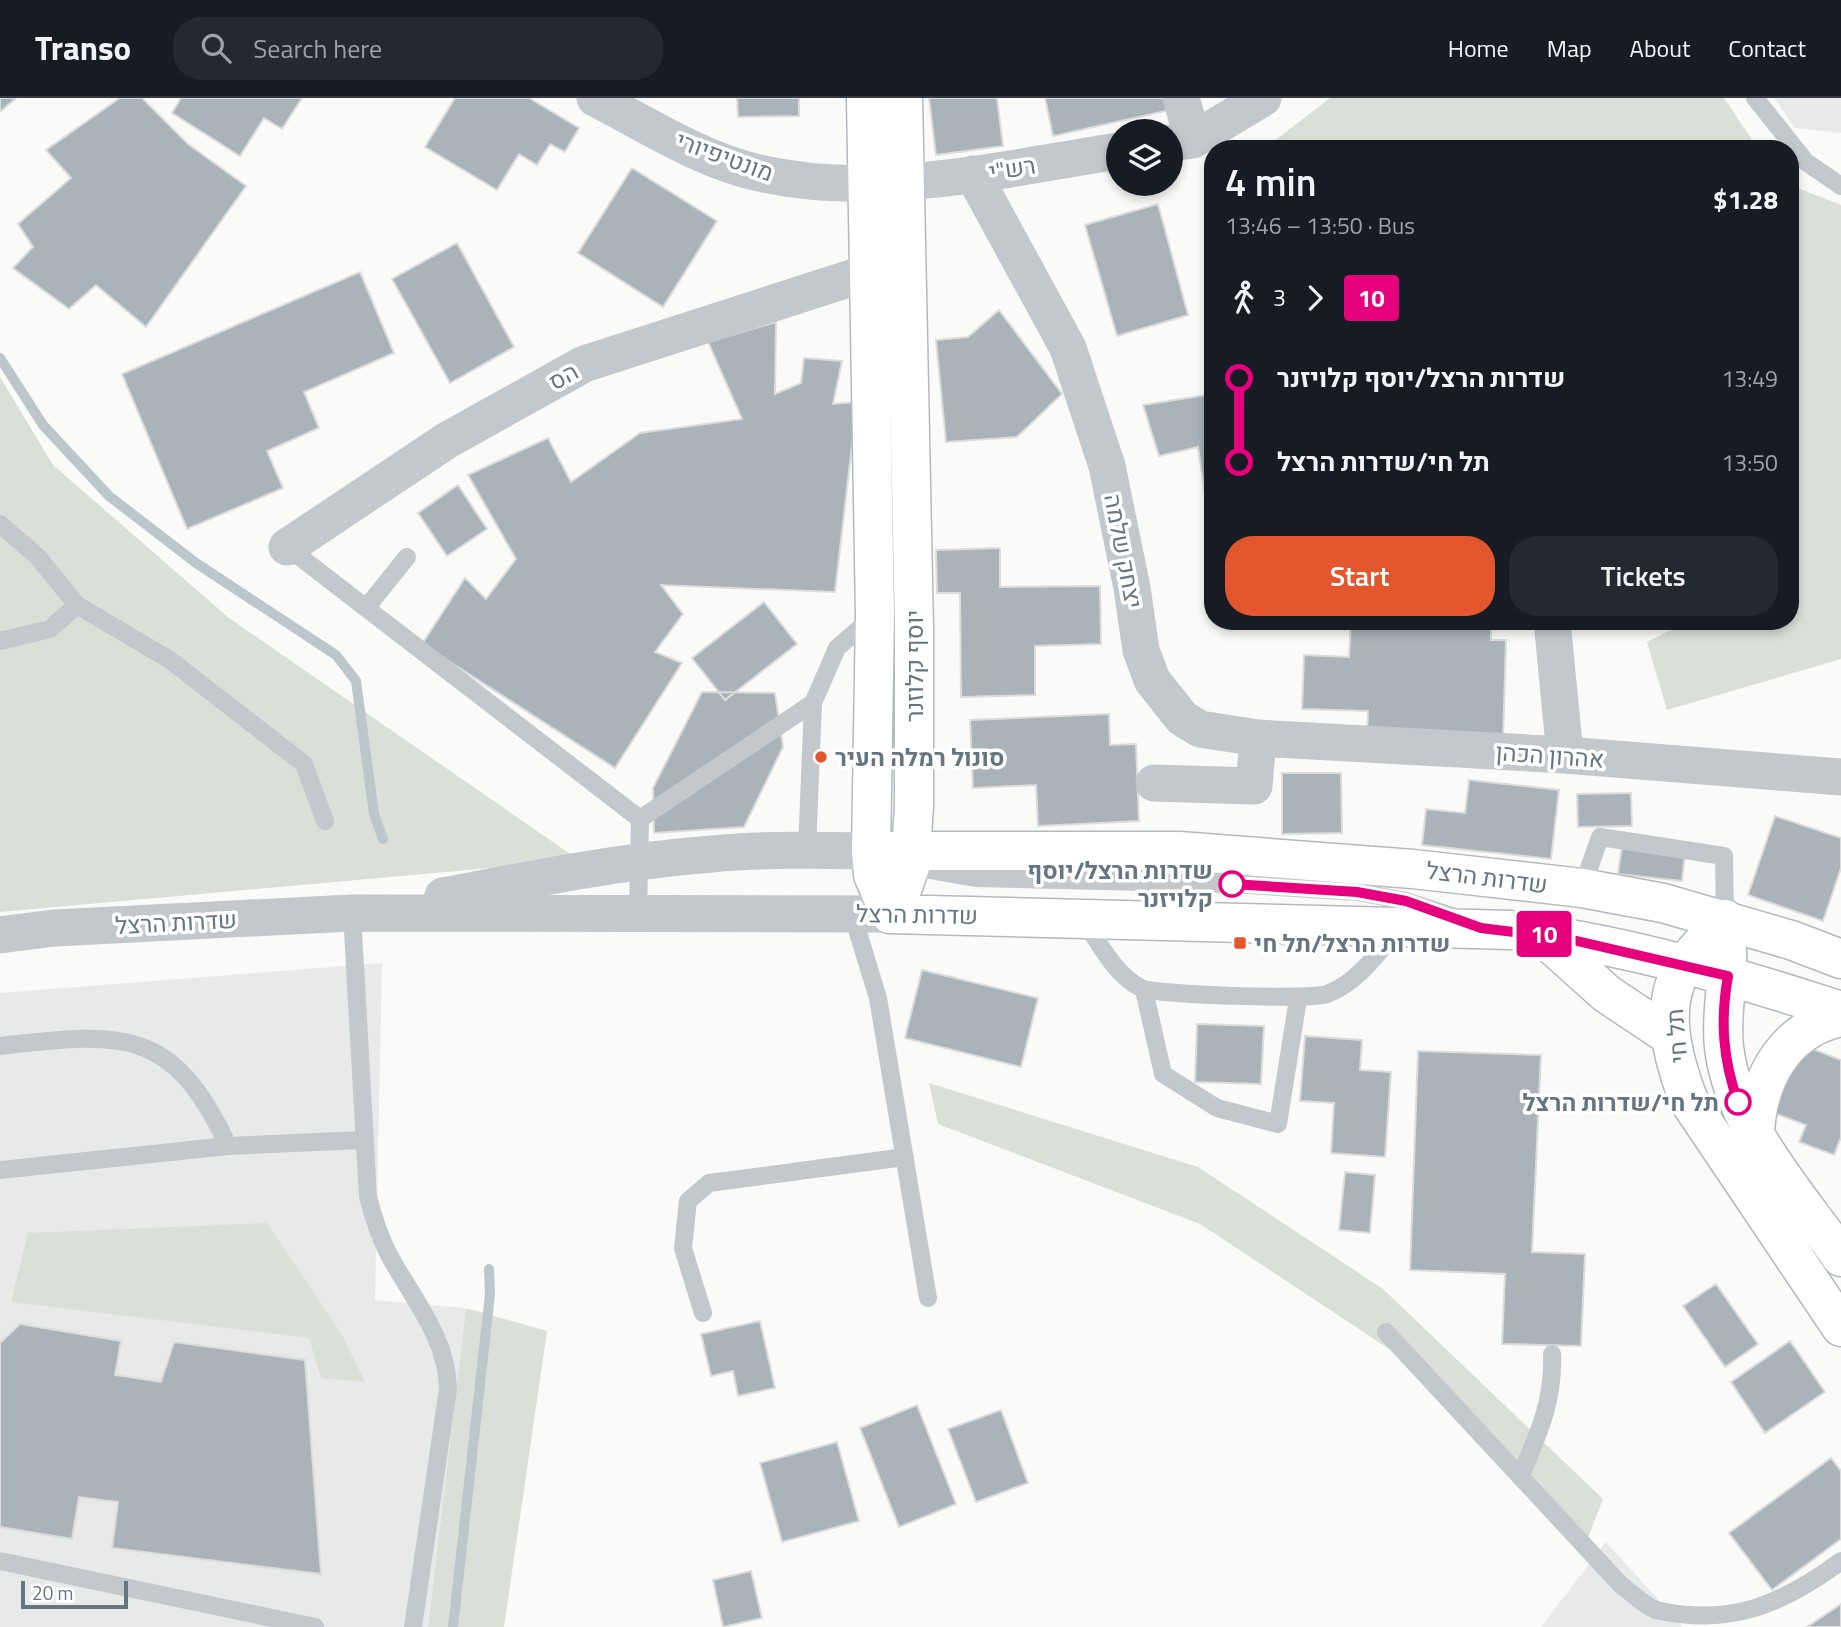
<!DOCTYPE html>
<html lang="en">
<head>
<meta charset="utf-8">
<style>
  body { margin:0; font-family:"Titillium Web",Heebo,sans-serif; background:#242831; color:#f1f3f6; height:100vh; display:flex; flex-direction:column; font-size:26px; white-space:nowrap }
  * { box-sizing:border-box; margin:0 }
  p { font-size:23px; color:#9ea1a6 }
  .icon { flex:none; width:38px; height:38px; fill:none; stroke:currentColor; stroke-width:2; stroke-linecap:round; stroke-linejoin:round }
  .map { position:relative; flex:1; overflow:hidden }
  .drawer { position:absolute; left:1204px; top:42px; width:595px; height:490px; display:flex; flex-direction:column; background:#171b24; border-radius:28px; box-shadow:0 4px 10px #0003 }
  .drawer>* { flex:none }
  .badge { padding:0 14px; border-radius:5px; font-size:24px; line-height:46px }
  .fabs { position:absolute; left:1106px; top:21px; display:grid; gap:14px }
  .fabs a { display:grid; place-items:center; width:77px; height:77px; border-radius:50%; background:#171b24; box-shadow:0 4px 10px #0003; font-size:35px }
  .scale { position:absolute; left:21px; bottom:18px; width:107px; box-sizing:border-box; padding-left:7px; border:4px solid #657683; border-top:0; font-size:19px; line-height:24px; white-space:nowrap; color:#657683; -webkit-text-stroke:5px #fff; paint-order:stroke }
  .map>.badge { position:absolute; translate:-50% -50%; box-shadow:0 0 0 4px #fff }
  .legs { display:flex; align-items:center; gap:10px; height:77px; padding:0 21px; font-size:23px }
  .legs p { margin-inline-start:auto }
  .headline { display:flex; align-items:center; justify-content:space-between; height:119px; padding:0 21px }
  h1 { font-size:38px; font-weight:600; line-height:52px }
  .primary-button { display:flex; gap:14px; margin-top:auto; padding:14px 21px }
  .primary-button a { flex:1; height:80px; border-radius:28px; background:#e4572e; color:#fff; font-size:28px; font-weight:600; line-height:80px; text-align:center }
  .primary-button a+a { background:#242831; color:#f1f3f6 }
  ul { padding:0 21px; list-style:none }
  li { display:flex; align-items:center; gap:24px; height:84px; font-size:26px }
  li i { display:grid; place-items:center; width:10px; height:100%; margin:0 9px; background:currentColor }
  li i::after { content:''; width:18px; height:18px; margin:-9px; border:5px solid; border-radius:50%; background:#171b24 }
  li p { margin-inline-start:auto }
  li:first-child i { background:linear-gradient(#0000 50%,currentColor 0) }
  li:last-child i { background:linear-gradient(currentColor 50%,#0000 0) }
  header { display:flex; align-items:center; gap:42px; box-sizing:border-box; height:98px; padding:0 35px; background:#171b24; border-bottom:2px solid #363941 }
  header strong { font-size:33px }
  nav { display:flex; gap:38px; margin-inline-start:auto; font-size:24px }
  .search { width:490px; height:63px; background:#242831; display:flex; align-items:center; gap:18px; box-sizing:border-box; padding:0 24px; border-radius:28px; color:#9ea1a6; font-size:26px }
  .map>svg:first-child { display:block }
  .built { fill:#e8e9e9 }
  .green { fill:#dadfd7 }
  .lines { fill:none; stroke-linecap:round; stroke-linejoin:round }
  .stream { stroke:#bbc7cb; stroke-width:10 }
  .building { fill:#aab3b9; stroke:#dcdcda; stroke-width:2 }
  .secondary-casing { stroke:#b3babf; stroke-width:41 }
  .lane { stroke:#c3c8cc; stroke-width:18 }
  .street { stroke:#c3c8cc; stroke-width:37 }
  .secondary { stroke:#fff; stroke-width:38 }
  .line-1-casing { stroke:#fff; stroke-width:16 }
  .line-1 { stroke:#e6007e; stroke-width:10 }
  .poi-dot { fill:#e4572e; stroke:#fff; stroke-width:2.5 }
  .stop-1-dot { fill:#fff; stroke:#e6007e; stroke-width:3.5 }
  .labels { text-anchor:middle; dominant-baseline:central; stroke-width:7; stroke-linejoin:round; paint-order:stroke }
  .street-label { font-size:24px; fill:#657683; stroke:#fff }
  .poi-label { font-size:24px; font-weight:bold; fill:#657683; stroke:#fff; text-anchor:start }
  .stop-label { font-size:24px; font-weight:bold; fill:#657683; stroke:#fff; text-anchor:end }
</style>
</head>
<body>
<header>
<strong>Transo</strong>
<div class="search"><svg class="icon" aria-label="search" viewBox="0 0 24 24"><circle cx="10" cy="10" r="6"/><path d="M15 15l6 6"/></svg>Search here</div>
<nav><a>Home</a><a>Map</a><a>About</a><a>Contact</a></nav>
</header>
<div class="map">
<svg width="1841" height="1529" viewBox="0 0 1841 1529">
  <rect width="100%" height="100%" fill="#fafaf8"/>
  <!-- built -->
  <path class="built" d="M1774,0H1841V35L1795,30Z
    M382,865L375,1202L466,1210L428,1529H0V895Z
    M1606,1444L1683,1529H1541Z"/>
  <!-- green -->
  <path class="green" d="M1330,0H1724L1758,51H1264Z
    M1790,87L1841,107V561L1667,612L1647,544L1689,523H1790V348L1799,344L1790,284Z
    M0,279L53,367L229,520L579,762L0,814Z
    M929,985L1198,1069L1383,1191L1603,1401L1586,1445L1430,1278L1200,1126L938,1026Z
    M267,1125L342,1237L365,1284L321,1280L309,1240L11,1204L28,1135Z
    M466,1210L547,1233L504,1529H428Z"/>
  <g class="lines">
    <!-- stream -->
    <path class="stream" d="M0,260L43,327L109,398L196,465L336,557L356,583L374,716L383,741
      M453,1529L490,1196L489,1171"/>
  </g>
  <!-- building -->
  <path class="building" d="M0,0H16L0,14Z
    M120,0H142L188,46L246,88L146,229L96,187L69,211L13,170L33,149L18,126L71,80L46,52Z
    M181,0H302L282,31L264,20L240,58L172,15Z
    M455,0H529L579,30L565,54L550,46L537,67L519,56L497,92L425,49Z
    M737,0H799V18L738,19Z
    M929,0H997L1003,48L936,57Z
    M1045,0H1167L1170,12L1053,38Z
    M632,70L717,123L663,209L578,155Z
    M1158,106L1188,217L1117,238L1085,127Z
    M457,145L514,249L450,285L392,181Z
    M360,174L394,255L304,294L319,330L267,353L283,390L187,431L122,276Z
    M999,212L1062,296L1017,339L946,344L936,242L968,239Z
    M776,224L775,296L801,285L804,260L842,263L833,306L857,304L835,494L661,487L683,516L655,554L682,565L615,670L422,546L465,480L486,501L516,461L468,377L548,340L571,384L640,335L742,321L708,244Z
    M1213,296V405L1207,410L1198,349L1159,358L1143,307Z
    M458,387L487,431L447,458L418,415Z
    M1000,450V489L1100,488L1101,546L1035,548V597L961,599L960,495H937L936,452Z
    M764,504L797,546L725,602L692,560Z
    M1351,523H1491V542H1506L1503,642L1367,638L1368,613L1302,611L1304,557L1349,559Z
    M702,594L775,595L783,649L744,729L654,735L653,690Z
    M1109,616L1110,647L1136,646L1139,723L1038,728L1036,687L973,690L970,622Z
    M1282,675H1341L1342,735L1282,736Z
    M1469,682L1559,692L1551,761L1422,747L1426,711L1465,715Z
    M1631,695L1632,728L1578,729L1577,696Z
    M1775,718L1841,740V770L1823,823L1748,797Z
    M1623,740L1686,746L1682,783L1618,776Z
    M922,872L1038,900L1021,969L905,940Z
    M1197,926L1264,928L1261,986L1195,984Z
    M1305,938L1362,942L1360,972L1391,974L1385,1059L1331,1055L1334,1005L1300,1003Z
    M1800,946L1841,962V1039L1834,1057L1799,1044L1806,1027L1774,1015Z
    M1418,953L1541,957L1532,1154L1585,1156L1581,1248L1502,1246L1505,1176L1410,1172Z
    M1345,1074L1375,1077L1370,1135L1339,1132Z
    M1716,1186L1758,1246L1725,1269L1683,1208Z
    M760,1223L775,1290L738,1298L733,1273L711,1278L701,1236Z
    M20,1226L121,1243L115,1277L161,1284L174,1244L305,1262L321,1476L112,1450L118,1404L79,1399L72,1441L0,1429V1245Z
    M1790,1243L1825,1294L1765,1335L1731,1284Z
    M917,1307L956,1406L899,1429L860,1330Z
    M1001,1312L1028,1385L976,1404L948,1331Z
    M837,1344L859,1423L782,1444L760,1365Z
    M1831,1360L1841,1373V1441L1772,1492L1729,1435Z
    M751,1473L762,1520L723,1529L713,1482Z
    M1841,1506V1529H1807Z"/>
  <g class="lines">
    <!-- secondary casing -->
    <g class="secondary-casing">
      <path id="secondary" d="M866,0L875,517L871,753L873,777L890,816
        M871,753H1179L1413,771L1582,790L1663,805L1791,842L1841,861
        M890,816L1511,832C1623,846 1734,878 1841,913
        M890,816L898,803L910,769L914,708V530L903,0
        M1725,821C1712,836 1696,850 1685,866C1657,907 1673,961 1689,1003L1841,1229
        M1540,836L1607,896L1670,938
        M1727,852C1729,885 1720,916 1724,949C1733,1028 1797,1096 1841,1159
        M1755,1032C1759,979 1785,931 1841,919"/>
    </g>
    <!-- lane -->
    <path class="lane" d="M1755,0L1806,64L1841,88
      M0,426L38,459L77,507L170,562L304,666L325,723
      M287,449L640,721
      M366,510L407,459
      M0,543L50,531L77,507
      M640,721L813,605L837,550L875,517
      M807,752L813,605
      M907,768L975,780L1232,786L1357,794L1406,803L1452,818
      M1582,790L1600,739L1724,758L1725,821
      M352,815L368,1099C373,1118 379,1137 388,1155C411,1198 448,1241 448,1291L413,1529
      M638,815L640,721
      M852,815L878,900L928,1200
      M1083,821C1099,845 1115,877 1141,890C1155,897 1311,902 1327,896C1357,885 1378,855 1397,832
      M1144,892L1163,976L1217,1010L1278,1026L1298,901
      M0,948C119,935 172,926 228,1048
      M0,1072L228,1048L363,1042
      M703,1215L683,1150L688,1103L709,1085L905,1059
      M1386,1234L1621,1487C1632,1495 1643,1507 1656,1512C1730,1529 1783,1506 1841,1463
      M1520,1379C1538,1337 1554,1303 1552,1256
      M0,1463L315,1529"/>
    <!-- street -->
    <path class="street" d="M595,0C647,27 701,62 759,75C877,102 1002,71 1118,53
      M1181,0L1193,42
      M1171,45L1193,42L1263,0
      M973,76L1068,250L1107,368L1132,490L1141,552L1152,582L1182,620L1200,631L1258,640L1565,657L1841,679
      M287,449L446,343L584,266L870,174
      M1552,523L1565,657
      M1154,685L1254,688L1258,640
      M443,798C532,781 621,763 712,756C765,751 818,752 871,753
      M0,837L54,830L352,815L890,816"/>
    <!-- secondary -->
    <use href="#secondary" class="secondary"/>
  </g>
  <g class="lines">
    <!-- line-1 casing -->
    <g class="line-1-casing">
      <path id="line-1" d="M1232,786L1357,794L1406,803L1481,830L1564,840L1728,878C1720,923 1723,962 1738,1004"/>
    </g>
    <!-- line-1 -->
    <use href="#line-1" class="line-1"/>
  </g>
  <!-- markers -->
  <g class="poi-dot">
    <circle cx="821" cy="659" r="7"/>
    <rect x="1233" y="838" width="14" height="14" rx="3.5"/>
  </g>
  <g class="stop-1-dot">
    <circle cx="1232" cy="786" r="12"/>
    <circle cx="1738" cy="1004" r="12"/>
  </g>
  <g class="labels">
    <!-- street labels -->
    <g class="street-label">
      <text transform="translate(725 58) rotate(20)">מונטיפיורי</text>
      <text transform="translate(1012 70) rotate(-9)">רש"י</text>
      <text transform="translate(563 278) rotate(-29)">הס</text>
      <text transform="translate(1124 453) rotate(79)">יצחק שלמה</text>
      <text transform="translate(914 568) rotate(-90)">יוסף קלוזנר</text>
      <text transform="translate(1550 657) rotate(4)">אהרון הכהן</text>
      <text transform="translate(1487 779) rotate(7)">שדרות הרצל</text>
      <text transform="translate(917 816) rotate(1)">שדרות הרצל</text>
      <text transform="translate(176 824) rotate(-3)">שדרות הרצל</text>
      <text transform="translate(1676 938) rotate(-95)">תל חי</text>
    </g>
    <!-- poi labels -->
    <g class="poi-label">
      <text x="835" y="659">סונול רמלה העיר</text>
      <text x="1254" y="845">שדרות הרצל/תל חי</text>
    </g>
    <!-- stop labels -->
    <g class="stop-label">
      <text x="1213" y="772">שדרות הרצל/יוסף<tspan x="1213" dy="28">קלויזנר</tspan></text>
      <text x="1719" y="1004">תל חי/שדרות הרצל</text>
    </g>
  </g>
</svg>
<div class="fabs">
<a><svg class="icon" aria-label="layers" viewBox="0 0 24 24"><path d="M12 4l9 5-9 5-9-5zM3 14l9 5 9-5"/></svg></a>
</div>
<div class="scale">20 m</div>
<b class="badge" style="left:1544px;top:836px;background:#e6007e;color:#fff">10</b>
<section class="drawer">
<div class="headline"><div><h1>4 min</h1><p>13:46 – 13:50 · Bus</p></div><b>$1.28</b></div>
<div class="legs"><svg class="icon" aria-label="walk" viewBox="0 0 24 24"><circle cx="13" cy="4" r="2"/><path d="M13 8l-2 6 4 7M11 14l-3 7M7 12l3-4h3l4 4"/></svg>3<svg class="icon" aria-label="forward" viewBox="0 0 24 24"><path d="M9 5l7 7-7 7"/></svg><b class="badge" style="background:#e6007e;color:#fff">10</b></div>
<ul>
<li><i style="color:#e6007e"></i><b>שדרות הרצל/יוסף קלויזנר</b><p>13:49</p></li>
<li><i style="color:#e6007e"></i><b>תל חי/שדרות הרצל</b><p>13:50</p></li>
</ul>
<div class="primary-button"><a>Start</a><a>Tickets</a></div>
</section>
</div>
</body>
</html>
